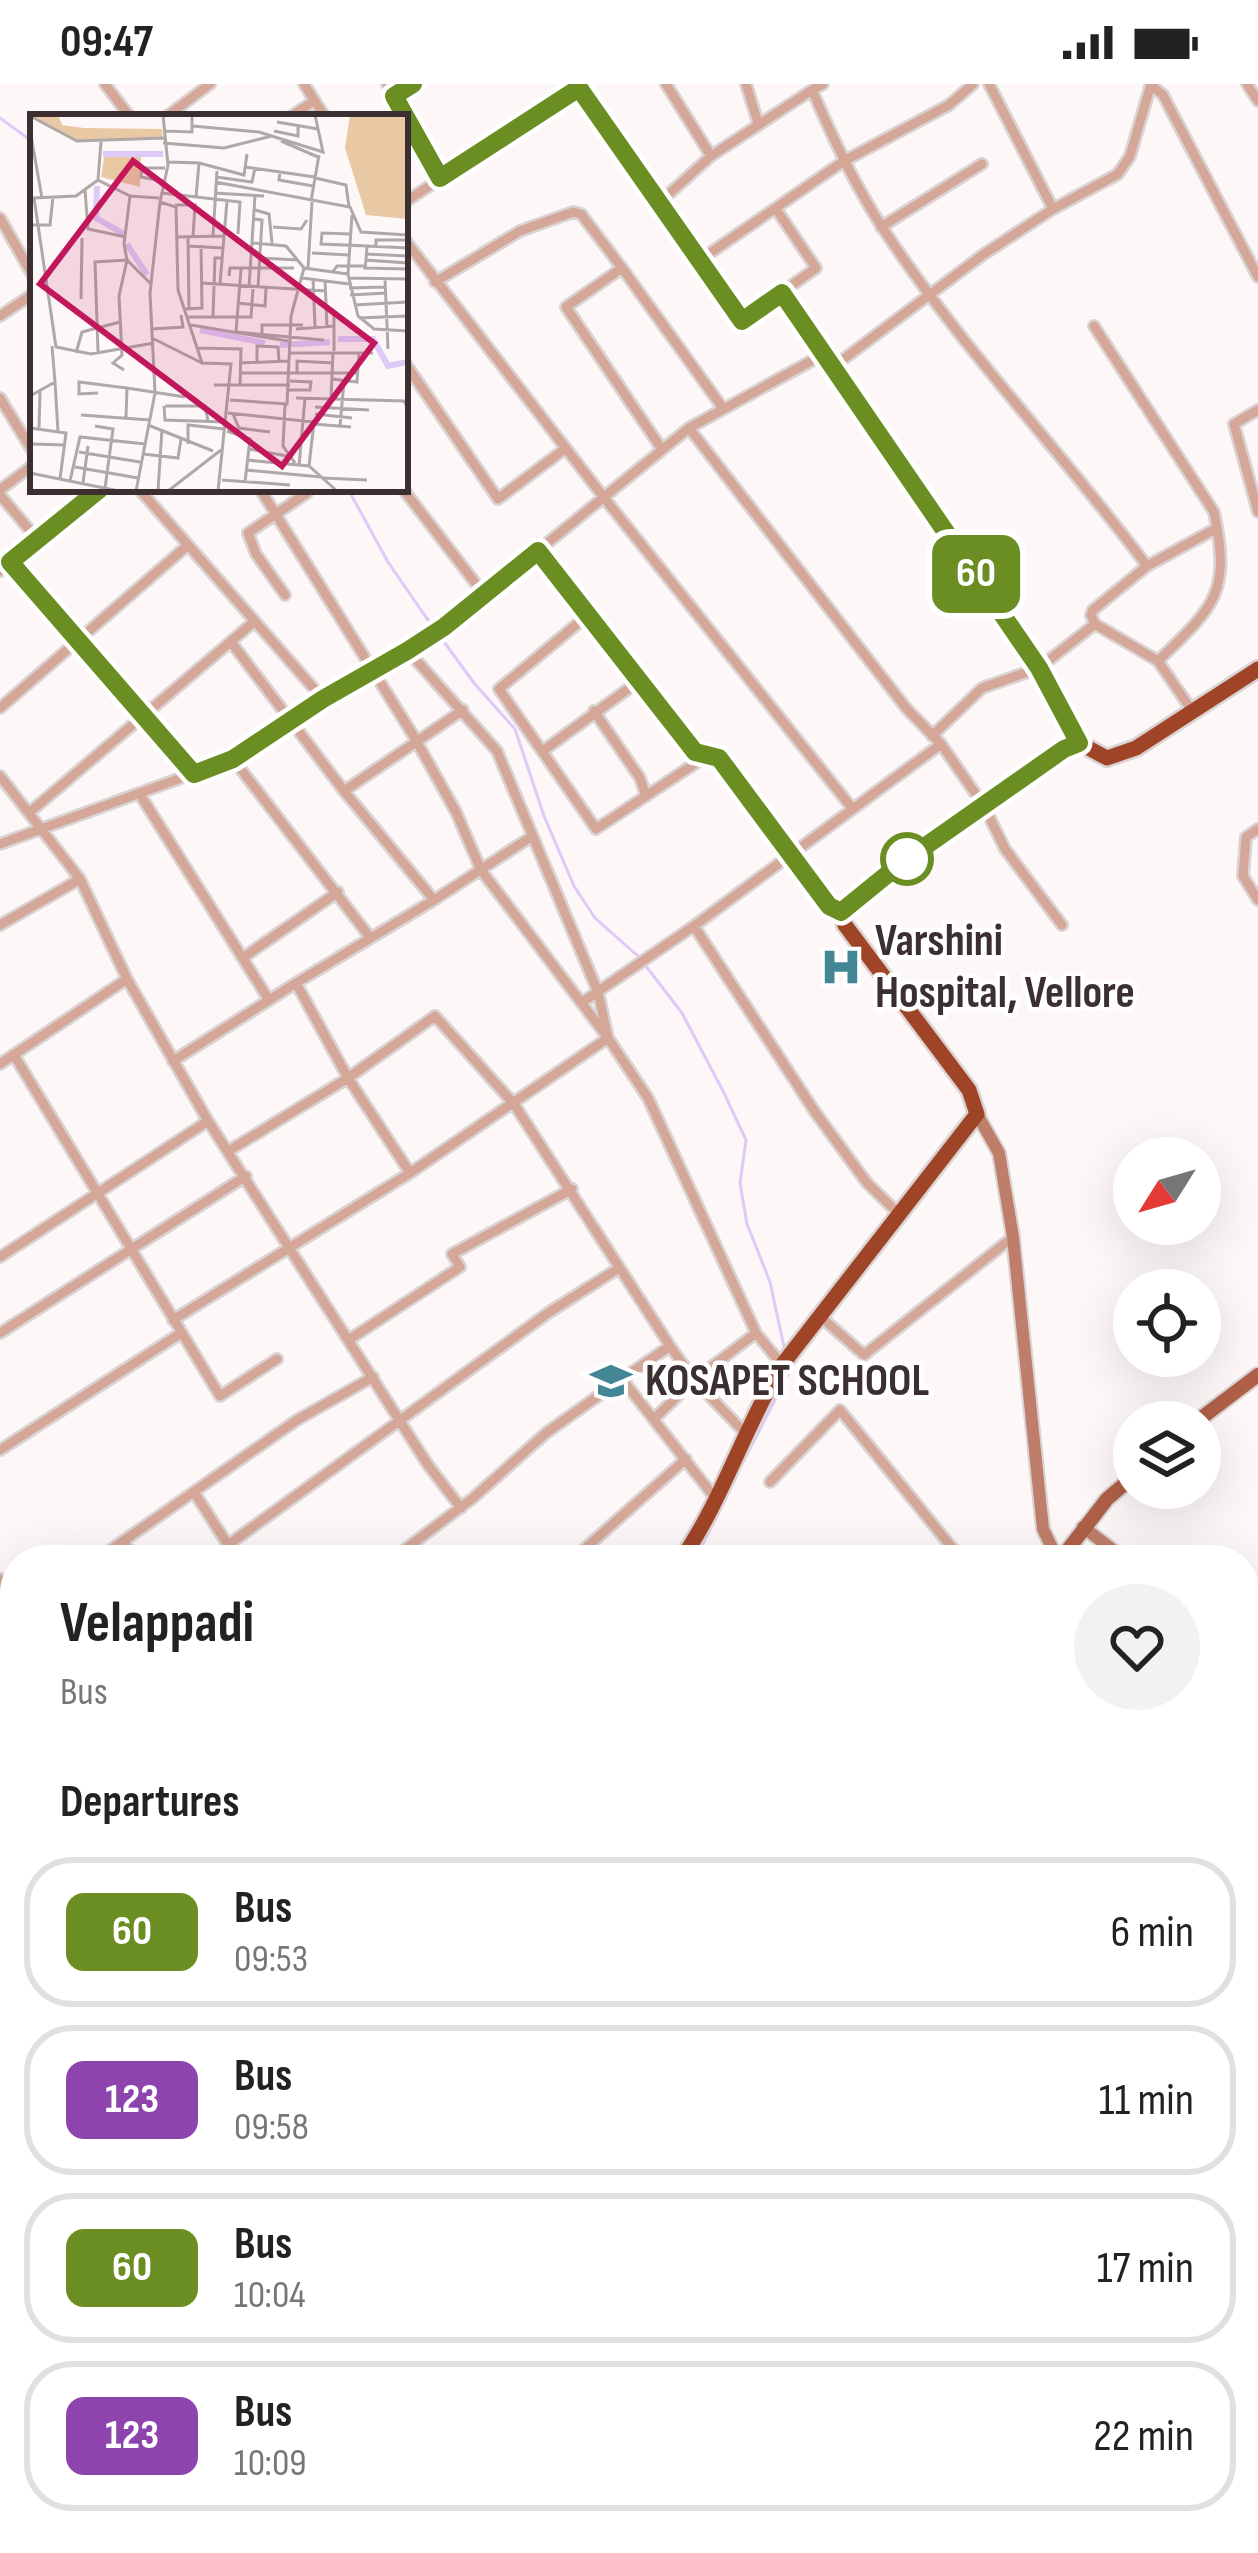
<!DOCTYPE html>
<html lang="en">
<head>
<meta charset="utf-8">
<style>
  body { margin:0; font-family:"Sofia Sans Condensed",sans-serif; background:#f2f2f2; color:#222; height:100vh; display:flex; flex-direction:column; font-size:45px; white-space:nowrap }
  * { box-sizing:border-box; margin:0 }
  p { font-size:39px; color:#767676 }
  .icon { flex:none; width:66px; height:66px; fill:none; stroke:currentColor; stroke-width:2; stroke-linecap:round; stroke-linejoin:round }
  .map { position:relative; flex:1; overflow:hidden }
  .sheet { position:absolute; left:0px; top:1461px; width:1260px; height:1008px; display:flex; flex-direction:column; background:#fff; border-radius:48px 48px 0 0; box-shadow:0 12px 48px #0002 }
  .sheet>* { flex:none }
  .badge { padding:0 24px; border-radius:18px; font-size:42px; line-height:78px }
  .needle { width:78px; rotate:233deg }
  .controls { position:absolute; left:1113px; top:1053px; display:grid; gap:24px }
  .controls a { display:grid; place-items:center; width:108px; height:108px; border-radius:50%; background:#fff; box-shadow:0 12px 48px #0002; font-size:60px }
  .map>.badge { position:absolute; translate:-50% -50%; box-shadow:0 0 0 6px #fff }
  h2 { padding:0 60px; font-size:45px; line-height:108px }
  .round { display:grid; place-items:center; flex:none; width:126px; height:126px; border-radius:63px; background:#f2f2f2 }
  .headline { display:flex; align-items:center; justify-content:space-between; height:204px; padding:0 60px }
  h1 { font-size:57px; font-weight:700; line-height:90px }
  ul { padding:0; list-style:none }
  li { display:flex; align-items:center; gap:36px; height:150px; margin:0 24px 18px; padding:0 36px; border:6px solid #e0e0e0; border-radius:48px }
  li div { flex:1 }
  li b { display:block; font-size:45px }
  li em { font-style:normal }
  li .badge { min-width:132px; font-weight:700; text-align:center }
  .status { display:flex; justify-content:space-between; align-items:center; height:84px; padding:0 60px; background:#fff; direction:ltr }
  .status svg { height:33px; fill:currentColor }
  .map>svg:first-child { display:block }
  .built { fill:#ffe6ea }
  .green { fill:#e9c8a4 }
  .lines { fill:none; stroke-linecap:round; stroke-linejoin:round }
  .stream { stroke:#dfc9f8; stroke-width:3 }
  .street-casing { stroke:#dad3d4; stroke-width:14 }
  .secondary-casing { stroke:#dad3d4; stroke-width:16 }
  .primary-casing { stroke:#dad3d4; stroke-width:18 }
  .highway-casing { stroke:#dad3d4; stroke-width:20 }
  .street { stroke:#d4a798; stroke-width:9 }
  .secondary { stroke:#bf7e69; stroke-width:12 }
  .primary { stroke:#af6047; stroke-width:14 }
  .highway { stroke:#9f4427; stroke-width:15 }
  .rail-casing { stroke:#665b5d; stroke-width:8 }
  .rail { stroke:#fff; stroke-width:3; stroke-dasharray:9; stroke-linecap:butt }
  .line-casing { stroke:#fff; stroke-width:27 }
  .line { stroke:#6b8e23; stroke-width:18 }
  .stop-dot { fill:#fff; stroke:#6b8e23; stroke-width:6 }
  .labels { text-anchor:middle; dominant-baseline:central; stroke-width:9; stroke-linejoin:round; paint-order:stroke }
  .poi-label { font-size:45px; font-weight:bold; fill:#3b2f31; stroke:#fff; text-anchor:start }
  .inset-river { fill:none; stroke:#dfc9f8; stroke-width:6 }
  .inset-road { fill:none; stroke:#afa7a8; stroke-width:3 }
  .view { fill:#c2185b; fill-opacity:0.15; stroke:#c2185b; stroke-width:6 }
  .inset-edge { fill:none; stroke:#3b2f31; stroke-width:6 }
</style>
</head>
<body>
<div class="status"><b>09:47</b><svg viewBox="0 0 49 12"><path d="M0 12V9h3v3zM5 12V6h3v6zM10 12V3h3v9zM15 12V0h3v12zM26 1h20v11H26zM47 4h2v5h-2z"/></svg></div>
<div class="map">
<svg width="1258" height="2469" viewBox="0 0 1258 2469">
  <rect width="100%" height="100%" fill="#fdf7f8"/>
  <!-- built -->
  <path class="built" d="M1255,1940L1258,1942V2395L1245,2407V1947Z
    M852,2454H1194L1178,2469H834Z"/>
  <!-- green -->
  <path class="green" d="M15,2381V2454H212L217,2469H0V2391Z"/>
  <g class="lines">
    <!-- stream -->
    <path class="stream" d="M0,34L33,58
      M348,405L388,478L423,529L474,599L515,645L544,732L574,802L595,834L639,873L682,929L723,1007L746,1056L740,1099L747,1140L770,1198L784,1263
      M742,1380L790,1287
      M695,1476L740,1384
      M1245,2397L1258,2384
      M503,2469L531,2463L540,2454
      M1173,2469L1188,2454"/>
    <!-- street casing -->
    <g class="street-casing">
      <path id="street" d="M105,0L130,33
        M304,0L325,33
        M387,0L440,94
        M576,0L742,237L816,184L776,125
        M666,0L711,72
        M746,0L758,39
        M823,0L812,6C833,54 855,102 884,146C962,265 1062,368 1147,482L1093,526L1091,531L1095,540L1158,577L1193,628
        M989,0L1053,125
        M1247,0L1258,17
        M1151,1L1163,11L1258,193
        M394,12L413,0
        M166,33L210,0
        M290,33L314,17
        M405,118L579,4
        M659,119L711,72L812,6
        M0,134L33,192
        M881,143L982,80
        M405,156L605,415L852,724
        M700,176L844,77L949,21L973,0
        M435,198L520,147L573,128L581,130L622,184
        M781,209L824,270
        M0,232L33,210
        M1094,242L1214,428C1231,509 1215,522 1158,577
        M405,279L498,415L566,364
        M833,283L984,170L1053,125L1118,90L1130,72L1151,0
        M0,314L33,368
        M1258,326L1234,340L1258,428
        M689,344L906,624L941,660L984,722L1005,765L1062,841
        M661,364L566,223L622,184L722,323
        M139,405L323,615
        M403,405L483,509
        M0,406L33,381
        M0,411L38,456
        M538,467L695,668L719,674L828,822L840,828
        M10,477L194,690
        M1147,482L1217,444
        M0,487L100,405
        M285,511L256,470L248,449L307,409
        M588,531L499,605L596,745L708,671
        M231,558L344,707L434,816L531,753
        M408,567L497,667L598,908L608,954L648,1014L756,1249L782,1281
        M0,624L188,461
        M594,627L640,694L646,712
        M932,652L982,604L1039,584L1095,540
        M544,666L639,597
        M233,675L369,852
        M0,692L80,795L127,895L208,1037L428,1381L461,1424
        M344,707L463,626
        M139,709L269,916
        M30,728L255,537
        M1258,745L1246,753L1243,792L1258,816
        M0,760L233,675L444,543L689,344L824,270L1039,584L1079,659
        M0,841L80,795
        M244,873L338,808
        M296,899L434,816
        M584,917L694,842
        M14,971L220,1312L277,1275
        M173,977L296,899L348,994L410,1089
        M0,980L127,895
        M230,1066L348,994L435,932L514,1020L670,1262L694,1296L747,1351
        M899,1130L867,1099L815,1028L694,842L941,660
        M0,1173L208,1037
        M821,1233L864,1271L1013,1153
        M173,1236L410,1089L608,954L481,786L456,728L413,651L260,405
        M0,1249L246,1092
        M350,1255L460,1183L452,1170L572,1105
        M622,1295L670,1262
        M654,1335L694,1296L756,1249
        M0,1366L181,1249
        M770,1398L840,1326L962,1476
        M194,1408L228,1461L548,1229L619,1184
        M123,1457L136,1476
        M96,1476L297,1336L373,1293
        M391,1476L473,1414L546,1349L622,1295L715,1414
        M572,1476L686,1375
        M0,1495L15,1517
        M0,1539L15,1530
        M0,1654L15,1639
        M0,1727L15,1715
        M0,1834L15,1823
        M0,1877L15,1898
        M1245,1907L1258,1914
        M0,2020L15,2046
        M0,2205L15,2231
        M0,2377L15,2367
        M631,2469L644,2454"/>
    </g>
    <!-- secondary casing -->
    <g class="secondary-casing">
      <path id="secondary" d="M977,1030L999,1069L1013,1153L1043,1445L1058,1476
        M1083,1443L1126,1476
        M1245,1570L1258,1580
        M1245,1652L1258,1641
        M1245,1902L1258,1893
        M1245,2437L1258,2410
        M235,2454L241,2469
        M1214,2469L1229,2454"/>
    </g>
    <!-- primary casing -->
    <g class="primary-casing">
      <path id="primary" d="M1196,1338L1258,1291
        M1060,1476L1107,1415L1134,1392"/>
    </g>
    <!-- highway casing -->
    <g class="highway-casing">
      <path id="highway" d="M681,1476C723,1415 744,1344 782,1281L977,1030L969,1006L845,841L840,828L900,780L1064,665L1079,659L1107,674L1136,664L1258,585
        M0,2158L15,2151
        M0,2175L15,2168"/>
    </g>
    <!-- street -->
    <use href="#street" class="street"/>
    <!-- secondary -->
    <use href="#secondary" class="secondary"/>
    <!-- primary -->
    <use href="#primary" class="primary"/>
    <!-- highway -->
    <use href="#highway" class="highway"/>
    <!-- rail casing -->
    <g class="rail-casing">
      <path id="rail" d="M1245,2199L1258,2187
        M940,2469L957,2454"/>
    </g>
    <!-- rail -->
    <use href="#rail" class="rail"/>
  </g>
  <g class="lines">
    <!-- line casing -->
    <g class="line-casing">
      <path id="line" d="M100,405L10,478L194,690L233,675L323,615L407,567L444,543L538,467L695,668L719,674L829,822L841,828L900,780L1064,665L1079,659L1039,584L782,209L742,237L579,4L440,94L394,12L413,0"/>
    </g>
    <!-- line -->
    <use href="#line" class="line"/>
  </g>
  <!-- icons -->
  <defs>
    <g id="hospital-bare" transform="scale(3.24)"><path d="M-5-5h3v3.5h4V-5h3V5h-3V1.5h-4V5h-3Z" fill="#438696" stroke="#fff" stroke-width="2.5" paint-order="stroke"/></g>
    <g id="school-bare" transform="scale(3.24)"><path d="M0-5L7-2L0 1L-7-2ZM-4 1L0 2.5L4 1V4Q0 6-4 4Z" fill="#438696" stroke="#fff" stroke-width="2.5" paint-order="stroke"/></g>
  </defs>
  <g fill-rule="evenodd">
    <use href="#hospital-bare" x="841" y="883"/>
    <use href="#school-bare" x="611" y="1297"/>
  </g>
  <!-- markers -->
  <circle class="stop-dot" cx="907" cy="775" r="24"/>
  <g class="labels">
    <!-- poi labels -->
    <g class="poi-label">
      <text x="875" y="857">Varshini<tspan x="875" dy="52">Hospital, Vellore</tspan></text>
      <text x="645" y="1297">KOSAPET SCHOOL</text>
    </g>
  </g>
  <!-- overview -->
  <g transform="translate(30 30)">
    <rect width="378" height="378" fill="#fdf7f8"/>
    <path d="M1,1H28L32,11L54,14L132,15L133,24L47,26ZM320,1H378V105L336,101L315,34ZM75,38L111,40L110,73L71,63Z" fill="#e9c8a4"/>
    <path class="inset-river" d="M73,40H133M67,72L66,104L94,120M97,130L117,161M170,216L235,229M308,225H343L358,252L378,248M250,231L300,228"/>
    <path class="inset-road" d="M0,2L47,27L134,24M247,8L288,15M162,12L229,18L293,38L285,1M0,16L12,84M135,17L162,18V1M244,17L268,22V10M251,27L288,43M71,28L68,66L100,82M133,29L194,34L242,22M138,48L169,49L166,83M169,49L214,61L217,40M215,53L285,63M250,58L249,66L283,72M186,63L222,68L225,54M285,64L316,71L319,93M68,66L46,82L4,84L26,233L61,240L124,229M132,67L111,63L112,54H135M185,68L320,93L331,118L378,121M55,76L58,115L96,123M132,79L210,88L208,120M184,79L234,82M281,87L289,41M130,88L146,93L148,176L172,249L201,250L188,377M130,88L138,51L133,1M145,91H165L163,123M225,96L239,100L242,129M322,101L318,160L328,202L344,215L378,217M225,105L232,106L228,173M0,111H20L23,83M243,113L271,115L277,106M321,120L292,119L291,130L337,132L336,146L378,149M183,122L187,57M147,123L193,122M158,123L159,195M223,129L256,132L274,154L318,160M157,132L193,134M337,132L378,134M346,133V126H378M282,139L319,141M336,140L378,142M230,144L268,146M336,146L335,154L378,155M278,154L282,88M211,155L206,218L294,226M302,159L307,152H335M199,162L200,154H264M272,164L319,170M283,164L285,213M318,164L378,165M355,165L358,235M295,166L297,213M120,169L97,146L94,130L100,82L129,84M171,169L296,177M190,170L197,87M219,173L225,82M319,174L355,173M320,181L356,179M51,185L52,124M208,189L235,192L236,174M324,191L378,188M155,195L172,194L171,131M304,199V237M183,202L185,144H192M157,203H221L223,175M329,204L378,202M161,211L258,227M121,215L153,213L151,201M266,215L305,212M232,222V211H273M122,224L172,249M168,234L211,235L210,272M68,238L65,148L97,146L89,182L92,241L83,249L94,256M46,239L52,218L90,208M259,239H343M227,248V232L248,233L249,247M209,249L259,247M267,258V247L303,249M211,259H328M302,265L327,268L329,239M25,268L28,318M184,271H260M97,274L155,283M259,276H280L281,268L260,267M68,279L49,280V268L97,274L96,303M0,282L25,268L22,232M266,284L374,287L378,294M301,285L303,238M200,286L257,290L261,202L274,154M255,291L253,332L265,349M134,292L135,306L195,308M135,292H175L178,307M285,293L339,296M198,299L284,308L279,352M203,300L209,314L240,318M285,300L322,304M51,301L120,306M283,310L321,313M118,311L183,337M65,312L83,315L75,374M310,312L314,267M0,314L36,319L30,365M9,315L10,277M197,317L220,325L215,368M0,330L36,331M158,330V311L194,315M219,335L257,342M49,338L110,348M113,340L148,344L151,325M217,346L279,352L307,377M269,352L275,284M45,353L108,364M216,356L291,363M0,359L89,377M293,364L337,366M192,366L260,371M40,367L50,323L115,330M53,369L58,332M106,377L125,279L120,179L130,88M128,377L132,315M138,377L191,336"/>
    <path class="view" d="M103,47L344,229L252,352L10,170Z"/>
    <rect width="378" height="378" class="inset-edge"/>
  </g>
</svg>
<div class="controls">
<a><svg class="needle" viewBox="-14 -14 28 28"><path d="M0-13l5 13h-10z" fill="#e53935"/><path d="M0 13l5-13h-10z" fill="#767676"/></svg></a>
<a><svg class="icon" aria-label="locate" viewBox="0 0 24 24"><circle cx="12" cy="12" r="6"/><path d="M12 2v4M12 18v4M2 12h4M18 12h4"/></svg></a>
<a><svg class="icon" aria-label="layers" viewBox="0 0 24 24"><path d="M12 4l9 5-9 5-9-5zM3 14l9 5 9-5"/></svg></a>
</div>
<b class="badge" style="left:976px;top:490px;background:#6b8e23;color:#fff">60</b>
<section class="sheet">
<div class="headline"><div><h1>Velappadi</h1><p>Bus</p></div><a class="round"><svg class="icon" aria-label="heart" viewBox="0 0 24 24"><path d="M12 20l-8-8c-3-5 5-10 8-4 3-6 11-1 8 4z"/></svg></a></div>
<h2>Departures</h2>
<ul>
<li><span class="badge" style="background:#6b8e23;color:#fff">60</span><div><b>Bus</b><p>09:53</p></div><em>6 min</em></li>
<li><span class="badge" style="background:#8e44ad;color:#fff">123</span><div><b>Bus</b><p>09:58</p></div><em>11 min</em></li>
<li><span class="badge" style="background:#6b8e23;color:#fff">60</span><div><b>Bus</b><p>10:04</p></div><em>17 min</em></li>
<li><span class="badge" style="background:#8e44ad;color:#fff">123</span><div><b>Bus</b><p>10:09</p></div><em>22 min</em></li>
</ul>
</section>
</div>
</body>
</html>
